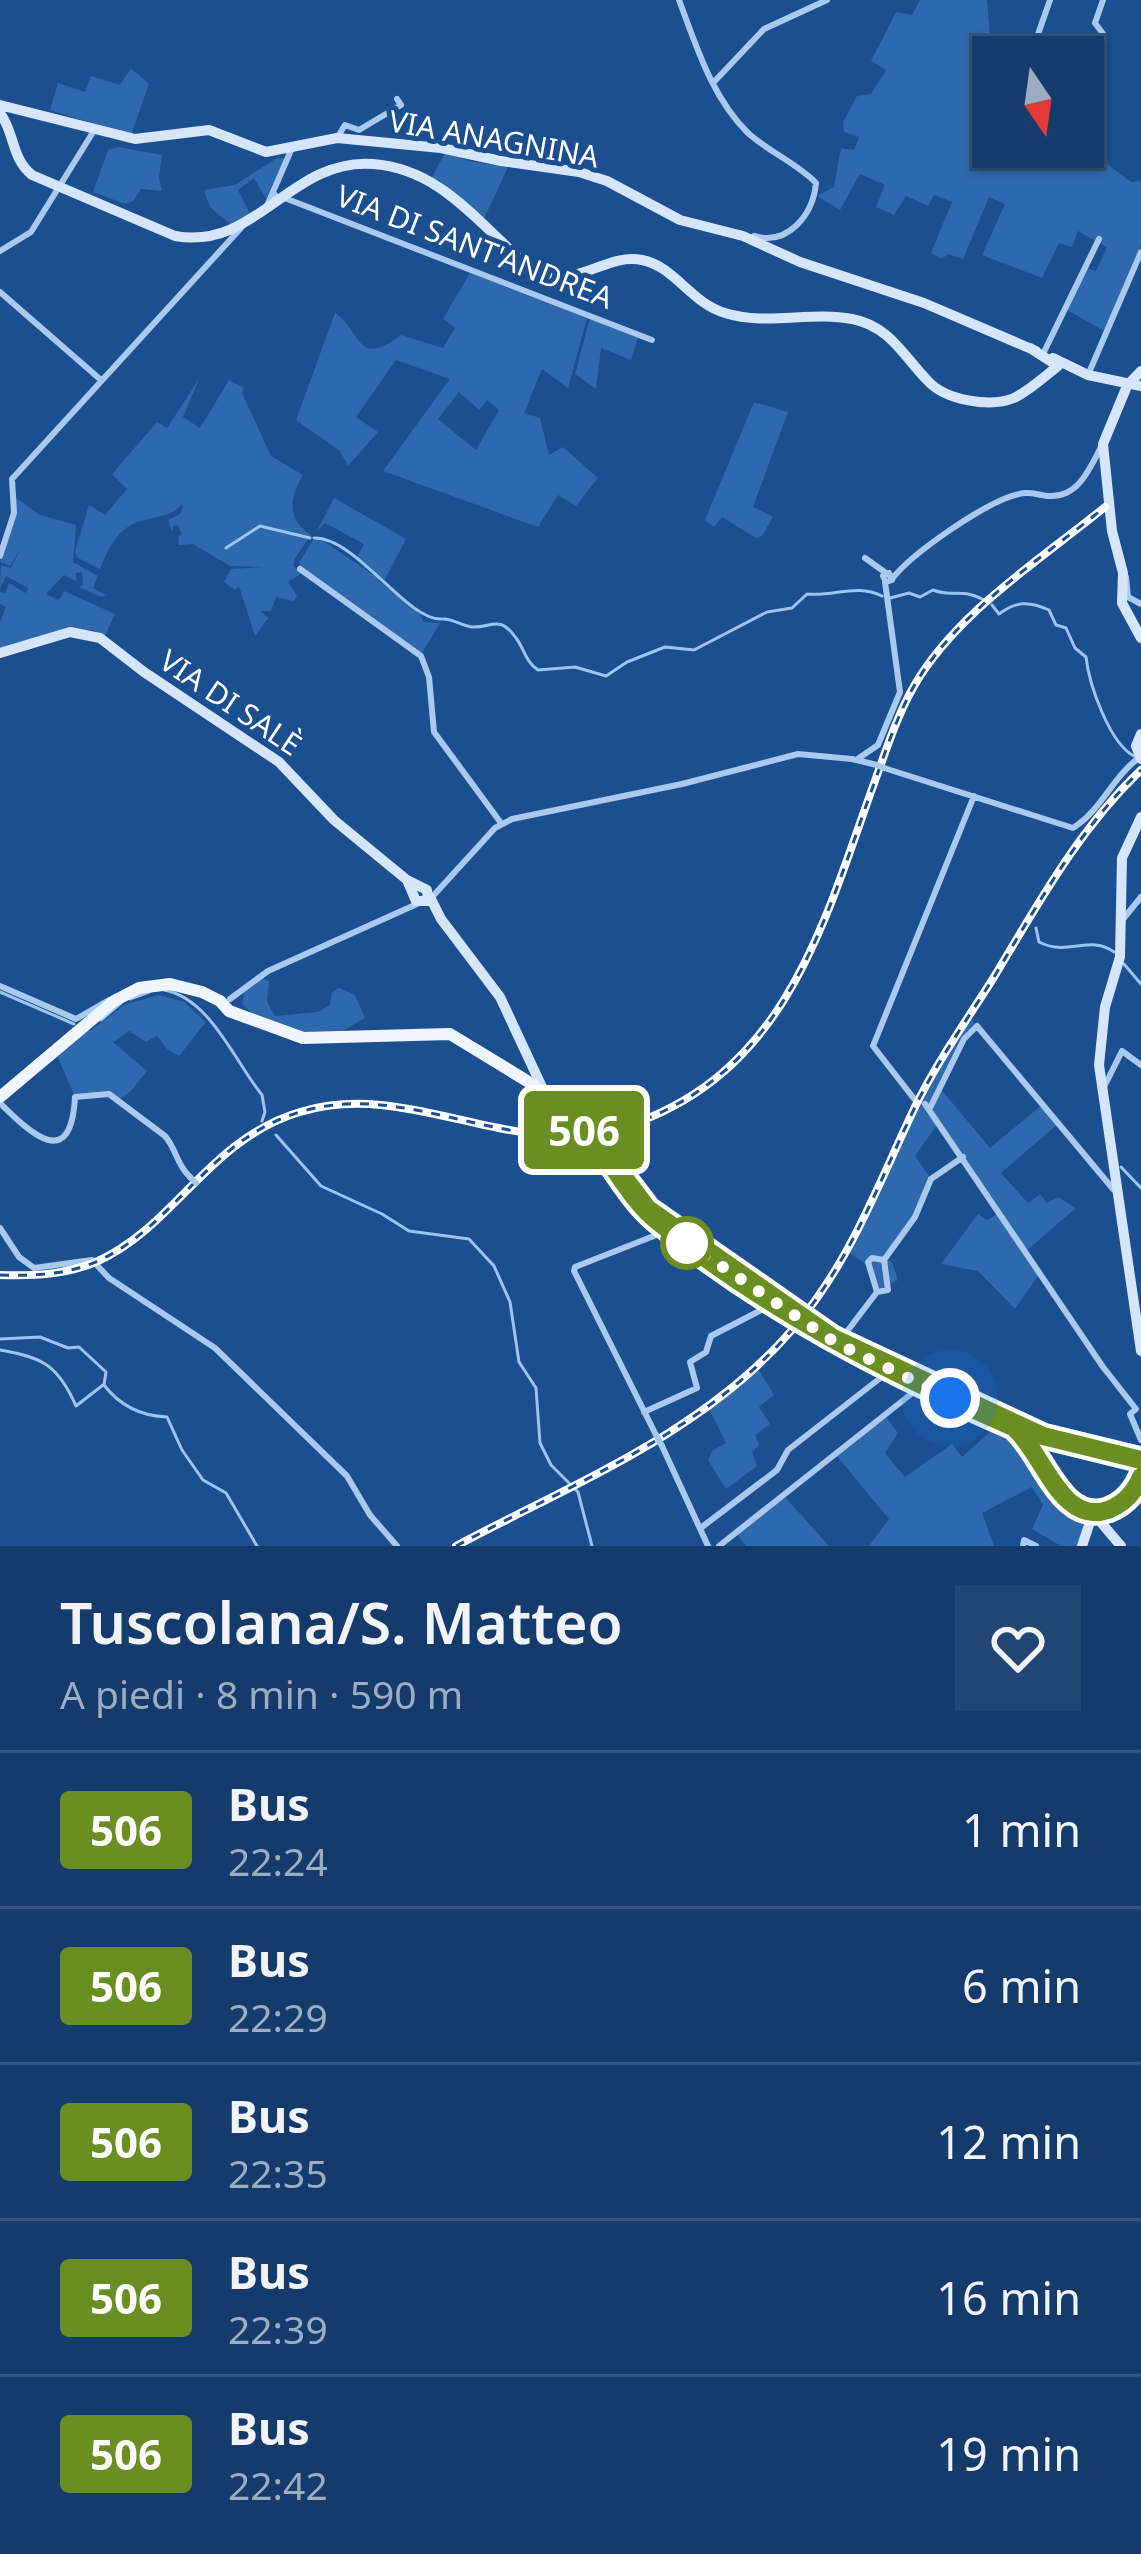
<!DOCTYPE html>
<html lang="it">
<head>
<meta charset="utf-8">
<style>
  body { margin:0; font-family:"Noto Sans",sans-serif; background:#214673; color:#f1f3f6; height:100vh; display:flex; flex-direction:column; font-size:45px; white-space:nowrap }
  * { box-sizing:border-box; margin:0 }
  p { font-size:39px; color:#9dadc1 }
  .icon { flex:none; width:66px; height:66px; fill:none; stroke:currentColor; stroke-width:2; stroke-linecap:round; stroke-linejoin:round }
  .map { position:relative; height:1546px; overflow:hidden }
  .sheet { display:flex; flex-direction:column; background:#143b6b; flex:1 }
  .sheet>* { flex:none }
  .badge { padding:0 24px; border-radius:9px; font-size:42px; line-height:78px }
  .needle { width:78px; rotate:167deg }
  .buttons { position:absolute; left:972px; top:36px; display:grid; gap:24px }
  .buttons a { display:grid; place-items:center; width:132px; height:132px; border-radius:0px; background:#143b6b; box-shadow:0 3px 9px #0004,0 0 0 3px #33557e; font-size:60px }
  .you { position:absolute; width:60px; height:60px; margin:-30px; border:9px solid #fff; border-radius:50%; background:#1a73e8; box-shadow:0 0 0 18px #1a73e833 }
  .map>.badge { position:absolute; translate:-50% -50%; box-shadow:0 0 0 6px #fff }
  .round { display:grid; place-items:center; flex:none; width:126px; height:126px; border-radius:0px; background:#214673 }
  .head { display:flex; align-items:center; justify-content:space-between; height:204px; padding:0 60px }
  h1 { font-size:57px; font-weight:600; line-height:90px }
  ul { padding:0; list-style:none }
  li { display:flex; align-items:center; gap:36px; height:156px; padding:0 60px; border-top:3px solid #33557e }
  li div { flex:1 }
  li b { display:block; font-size:45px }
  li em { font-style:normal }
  li .badge { min-width:132px; font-weight:700; text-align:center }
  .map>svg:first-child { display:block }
  .green { fill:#2e69ad; fill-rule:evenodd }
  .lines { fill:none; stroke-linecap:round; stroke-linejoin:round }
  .stream { stroke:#9cc4f0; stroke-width:3 }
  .street { stroke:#a9c9ee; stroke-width:6 }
  .secondary { stroke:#d6e6fa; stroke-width:10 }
  .primary { stroke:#f0f6ff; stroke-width:12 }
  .rail-casing { stroke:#fff; stroke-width:8 }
  .rail { stroke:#1b4f8f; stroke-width:3; stroke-dasharray:9; stroke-linecap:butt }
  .street-bridge { stroke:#a9c9ee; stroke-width:6 }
  .primary-bridge { stroke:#f0f6ff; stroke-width:12 }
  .line-casing { stroke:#fff; stroke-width:27 }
  .line { stroke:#6b8e23; stroke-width:18 }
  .walk { stroke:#fff; stroke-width:12; stroke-dasharray:0 21.6 }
  .stop-dot { fill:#fff; stroke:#6b8e23; stroke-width:6 }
  .labels { text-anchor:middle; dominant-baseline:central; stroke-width:10; stroke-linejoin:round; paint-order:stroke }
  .street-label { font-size:30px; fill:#fff; stroke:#1b4f8f }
</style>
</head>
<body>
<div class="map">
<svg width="1141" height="1546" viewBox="0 0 1141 1546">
  <rect width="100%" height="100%" fill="#1b4f8f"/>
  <!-- green -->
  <path class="green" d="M920,0H987L990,37L1025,54L993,57V147L1083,146L1131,182L1141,181V244L1104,331L1067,310L1085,268L1096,271L1107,247L1078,231L1072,247L1059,243L1042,278L982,255L1005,204L989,197L963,259L948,254L942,259L931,253L952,202L934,195L928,206L906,196L894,215L876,207L885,185L860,174L840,210L817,196L834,187L841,148L854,150L859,137L844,132L843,122L857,96L871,94L886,70L871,61L896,12L912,15Z
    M131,68L149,84L131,135L50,110L58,83L85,92L91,76L120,85Z
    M118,147L162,155L159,177L162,191L141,189L133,201L125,204L93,192L108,150Z
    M446,151L468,161L508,167L483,221L440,181L431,179Z
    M277,158H285L266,199L254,178L238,190L251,216L232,226L210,207L204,190L235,185Z
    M470,273L587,318L568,388L542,369L524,413L540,418L549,455L563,447L598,478L576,506L558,495L538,527L383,471L450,379L396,360L356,417L378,432L348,466L340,451L296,420L335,313C361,329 356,370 401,335L443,348L455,328L443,319ZM459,392L479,410L487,400L499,410L476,450L438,419Z
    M590,318L638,337L631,360L601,348L596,389L575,374Z
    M199,379L183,417L200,428L229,380L244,388L242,393L271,456L303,475C289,498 287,520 311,535L295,558L293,566L302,573L288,582L297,596L294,601L276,597L271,611H260L268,618L255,636L239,586L235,590L224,582L231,569L264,567L230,566L193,544L179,545L178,537L182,534L178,525L173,526L172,532L168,520L180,514L183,507L181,505C168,519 152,516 135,523C116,531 107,552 100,569L78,558L75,552L89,505L105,515L127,489L112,474L157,422L167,428Z
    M754,402L788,412L753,507L773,517L762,536L756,538L722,517L714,527L705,520Z
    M15,497L40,515L76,525L73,562L98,576L93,588L106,595L101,597L79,587L83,585L82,572L76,573V581L64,575L46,594L59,600L64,591L115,614L105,636L93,630H68L65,627L63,631L0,650V622L6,607L0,604V592L5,593L9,583L26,593L28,588L6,576L0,589L1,565L11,568L21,548L10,566L0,562L14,521Z
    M334,498L406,539L384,581L377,580L415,607L424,622L440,623L422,653L302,569L299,563L312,541L319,538L376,577L373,569L356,559L364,544L325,523L317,531Z
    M262,978L269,981L267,1002L275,1016L318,1012L330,1005L332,992L339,988L355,995L365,1018C355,1023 347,1030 338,1032C308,1038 262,1026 242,1004L245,989Z
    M159,995L184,1002L206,1022L179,1056L168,1050L157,1036L146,1042L129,1031L113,1042L147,1071L130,1092L118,1100L109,1094L75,1097L56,1053L82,1031L92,1030L124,1005Z
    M969,1016L977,1026L964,1040L940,1088L990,1148L1043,1104L1059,1123L1001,1173L1028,1203L1040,1194L1047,1203L1058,1197L1076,1208L1026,1251L1040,1273L1015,1309L978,1271L941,1264L978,1214L987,1220L999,1213L939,1122L915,1156L931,1179L924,1202L885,1260L892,1262L898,1280L890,1284L888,1290L877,1292L868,1265L848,1252L915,1108Z
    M757,1367L774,1395L759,1407L770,1424L755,1435L759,1445L752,1452L757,1466L726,1489L708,1460L712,1451L726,1443L708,1407Z
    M886,1417L898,1433L885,1453L905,1477L952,1444L962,1457L991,1431L997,1420C1040,1438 1043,1503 1089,1516L1082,1546H1061L1032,1529L1043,1505L1032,1487L982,1513L994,1546H869L889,1519L836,1455Z
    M785,1497L829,1546H746L736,1533Z"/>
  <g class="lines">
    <!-- stream -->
    <path class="stream" d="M314,538C356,537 406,620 441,619
      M226,548L260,526L310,538
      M890,598L909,593L920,597L933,590C953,598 959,587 984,600
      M992,605L999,614C1016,601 1029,601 1049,610L1056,625L1066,628L1075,648L1086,657C1089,684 1110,746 1136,757
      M443,619C454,619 462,626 472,627C492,628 499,614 516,638C525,650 525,661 538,670L575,667L606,676L627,662L665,647L694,650L767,612L792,608L807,594C835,597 856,583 882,596
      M1036,928L1039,942C1068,957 1090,934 1114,952
      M1124,964L1141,984
      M164,990C210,998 235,1062 262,1095L265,1112L262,1121
      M0,992L74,1024
      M130,999L149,992
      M101,1020L121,1003
      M276,1135L321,1186L382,1214L409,1231L469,1239L494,1266L510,1302L519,1362L536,1388L540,1443L551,1465L578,1492L592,1546
      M1121,1167L1141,1188
      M0,1339L40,1337L68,1348L79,1347L106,1372L104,1385C120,1406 140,1416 167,1417L182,1450L203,1480L226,1493L257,1546
      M0,1350C42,1357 58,1365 76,1406L103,1385"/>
    <!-- street -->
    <path class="street" d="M679,0C696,45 712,98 748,133C769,152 798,164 816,183C813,215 788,246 754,236
      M1030,57L1050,0
      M1083,76L1093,64L1104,35L1095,23L1103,0
      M713,83L764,29L827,0
      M337,138L345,125L359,130L401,105L397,99
      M274,193L276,198L282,197L652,340
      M266,208L292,148
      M0,251L31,232L95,129
      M0,292L101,380
      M1043,354L1099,239
      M1088,375L1141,252
      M0,556L14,513L12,479L241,228
      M865,558L886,573
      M300,569L421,656L429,677L434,732L501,823
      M889,573L892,580L886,582L883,576Z
      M1126,577L1128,597L1141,604
      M892,579C912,553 987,501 1019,494C1029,491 1038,495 1048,496C1078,498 1089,470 1101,447
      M859,758L878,745L900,692L885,582
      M884,768L1073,828C1102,810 1112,777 1140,757
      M433,896L495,828L512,819L682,784L798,754L852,759L877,765
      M1124,918L1141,897
      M0,986L76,1019L109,1000
      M230,999L268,971L417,904
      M1104,1087L1122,1051L1141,1065
      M915,1100L873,1046L974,796
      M0,1103C31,1134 71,1172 75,1097L109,1094L165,1136C177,1150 176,1164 190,1177
      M925,1104L1103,1367L1136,1409L1130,1414L1141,1440
      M930,1108L964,1039L977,1026L1113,1189
      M598,1143L604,1142L626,1178
      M0,1228L19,1257L34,1268L92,1260L109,1278L215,1348L347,1476L370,1515L397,1546
      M884,1260L915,1217L931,1179L963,1157
      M877,1292L868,1262L872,1258L884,1260
      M839,1342L877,1292L888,1290L884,1260
      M644,1412L697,1388L690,1362L706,1352L711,1336L771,1305
      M656,1435L574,1271L575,1267L669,1230
      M662,1446L708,1546
      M702,1527L777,1470L788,1450L888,1372
      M719,1546L920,1387
      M1023,1546L1024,1540L1036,1546"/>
    <!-- secondary -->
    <path class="secondary" d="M0,105L135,139L209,130L266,152L337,138L441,148L501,161L579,172L607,181L680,220L743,236L800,262L924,303L1036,351
      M0,113C15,133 11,158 32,175L175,236C257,251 290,158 373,164C429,168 464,206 502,242C515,255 528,269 546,274C581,285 608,253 642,260C674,266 691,303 725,313C766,326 811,311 852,319C890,326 904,357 928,381C945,400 990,408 1014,398C1029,391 1045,376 1058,366L1030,348
      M1053,358L1088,375L1141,386
      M1141,371L1127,386L1103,444L1112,531L1123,573L1122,603L1141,638
      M0,653L70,632L100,638L144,672L279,762L334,820L407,880L427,890L428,901H416L407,880
      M1141,734L1136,746L1141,759
      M1141,817L1122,858L1120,957L1105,1007L1099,1065L1141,1351
      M430,897L441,919L500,997L542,1087
      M1037,1455L1068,1501L1086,1512C1112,1513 1131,1501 1141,1477
      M1093,1513L1121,1546
      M1082,1546L1093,1513"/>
    <!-- primary -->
    <path class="primary" d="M0,1097L114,1001L139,988L170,984L202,992L220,1001L229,1011L303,1038L450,1034L532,1084L559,1109
      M560 1109a6 6 0 1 1 12 0a6 6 0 1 1-12 0Z
      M592,1141L644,1211L795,1317
      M807,1325C844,1350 883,1366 923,1385C993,1419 1063,1454 1141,1464
      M1019,1432L1037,1455"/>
    <!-- rail casing -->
    <g class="rail-casing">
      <path id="rail" d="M0,1275C34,1276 66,1275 98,1261C175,1226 209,1139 300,1112C415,1077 517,1168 638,1122C791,1065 826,915 876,778C887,747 898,714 914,686C957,612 1040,560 1105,507
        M456,1546C572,1484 703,1433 791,1331C849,1265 877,1187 914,1109C936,1063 967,1020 994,977C1038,904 1079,829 1141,770"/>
    </g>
    <!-- rail -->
    <use href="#rail" class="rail"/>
    <!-- street-bridge -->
    <path class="street-bridge" d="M877,765L884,768
      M190,1177L196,1183
      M656,1435L662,1446"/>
    <!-- primary-bridge -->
    <path class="primary-bridge" d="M585,1131L592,1141
      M795,1317L807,1325"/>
  </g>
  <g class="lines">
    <!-- line casing -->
    <g class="line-casing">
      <path id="line" d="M1141,1460L1043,1436L833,1338L648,1209L572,1109L567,1115C600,1135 621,1191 656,1220C763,1308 887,1372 1013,1427C1043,1451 1060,1526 1108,1510C1124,1504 1134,1493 1141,1477"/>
    </g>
    <!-- line -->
    <use href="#line" class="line"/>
    <!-- walk -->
    <path class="walk" d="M687,1243L836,1343L950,1398"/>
  </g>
  <!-- markers -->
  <circle class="stop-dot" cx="687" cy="1243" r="24"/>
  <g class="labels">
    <!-- street labels -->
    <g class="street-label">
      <text transform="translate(494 138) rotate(10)">VIA ANAGNINA</text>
      <text transform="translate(475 246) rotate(21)">VIA DI SANT'ANDREA</text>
      <text transform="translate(231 702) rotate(34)">VIA DI SALÈ</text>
    </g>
  </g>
</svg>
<div class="buttons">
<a><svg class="needle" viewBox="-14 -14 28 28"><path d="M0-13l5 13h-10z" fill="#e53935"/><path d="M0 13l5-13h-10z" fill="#9dadc1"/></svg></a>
</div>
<div class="you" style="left:950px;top:1398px"></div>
<b class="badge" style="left:584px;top:1130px;background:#6b8e23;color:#fff">506</b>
</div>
<section class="sheet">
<div class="head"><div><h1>Tuscolana/S. Matteo</h1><p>A piedi · 8 min · 590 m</p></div><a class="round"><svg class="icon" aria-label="heart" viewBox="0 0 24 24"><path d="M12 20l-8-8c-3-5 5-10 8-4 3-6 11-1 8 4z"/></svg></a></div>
<ul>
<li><span class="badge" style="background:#6b8e23;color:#fff">506</span><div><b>Bus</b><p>22:24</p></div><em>1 min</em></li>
<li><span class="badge" style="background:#6b8e23;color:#fff">506</span><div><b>Bus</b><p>22:29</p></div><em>6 min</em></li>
<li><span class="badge" style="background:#6b8e23;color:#fff">506</span><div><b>Bus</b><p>22:35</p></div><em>12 min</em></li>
<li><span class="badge" style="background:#6b8e23;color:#fff">506</span><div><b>Bus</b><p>22:39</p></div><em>16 min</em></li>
<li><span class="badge" style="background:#6b8e23;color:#fff">506</span><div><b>Bus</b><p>22:42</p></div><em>19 min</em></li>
</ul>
</section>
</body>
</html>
